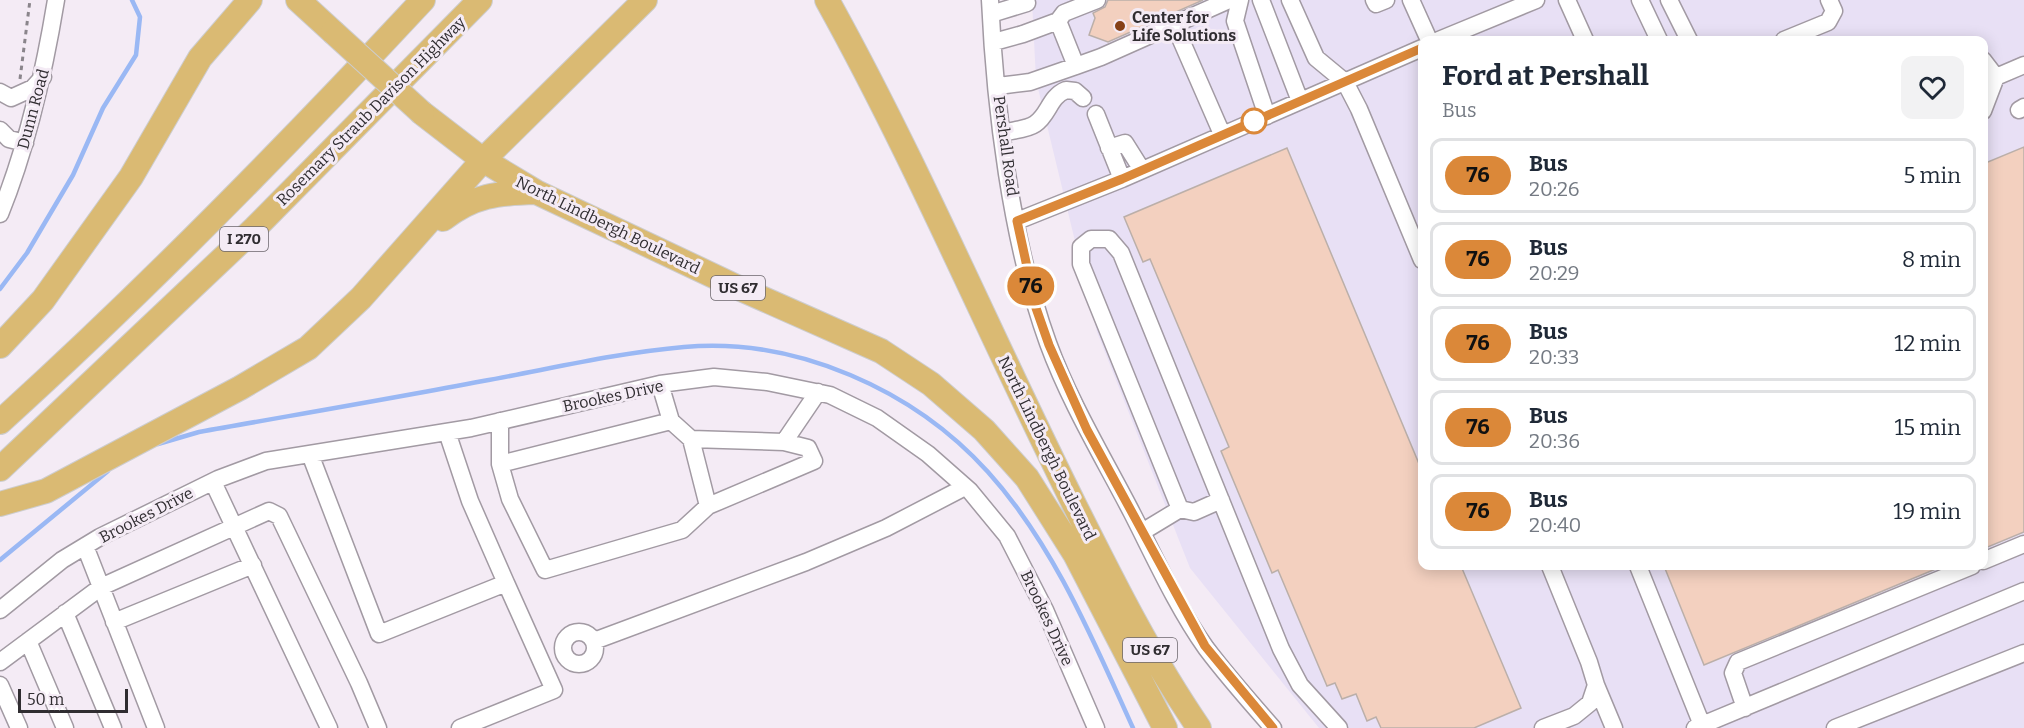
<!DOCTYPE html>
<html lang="en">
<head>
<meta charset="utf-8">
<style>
  body { margin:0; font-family:Bitter,serif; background:#f2f2f3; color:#1f2937; height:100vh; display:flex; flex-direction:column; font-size:22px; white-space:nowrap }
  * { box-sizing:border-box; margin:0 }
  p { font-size:20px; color:#747a83 }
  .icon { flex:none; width:33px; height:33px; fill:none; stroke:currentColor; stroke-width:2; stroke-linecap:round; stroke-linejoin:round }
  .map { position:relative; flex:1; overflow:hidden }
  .side { position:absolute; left:1418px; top:36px; width:570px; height:534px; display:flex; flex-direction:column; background:#fff; border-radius:12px; box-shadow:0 3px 15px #0003 }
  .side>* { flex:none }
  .badge { padding:0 12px; border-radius:20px; font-size:21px; line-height:39px }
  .scale { position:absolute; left:18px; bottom:15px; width:110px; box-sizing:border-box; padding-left:6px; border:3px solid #302d31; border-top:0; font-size:16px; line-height:21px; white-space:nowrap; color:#302d31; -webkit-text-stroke:4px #f4ebf5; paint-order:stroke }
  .map>.badge { position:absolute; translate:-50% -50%; box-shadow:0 0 0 3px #fff }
  .round { display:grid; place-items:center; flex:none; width:63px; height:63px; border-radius:12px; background:#f2f2f3 }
  .overview { display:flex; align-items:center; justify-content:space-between; height:102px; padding:0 24px }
  h1 { font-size:28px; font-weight:700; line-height:45px }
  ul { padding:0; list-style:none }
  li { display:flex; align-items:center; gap:18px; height:75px; margin:0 12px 9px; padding:0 12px; border:3px solid #e0e1e3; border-radius:12px }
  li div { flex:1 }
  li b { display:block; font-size:22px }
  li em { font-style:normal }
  li .badge { min-width:66px; font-weight:700; text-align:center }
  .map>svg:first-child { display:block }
  .industrial { fill:#e8e0f5; fill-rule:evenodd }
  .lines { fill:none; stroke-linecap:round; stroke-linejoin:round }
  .stream { stroke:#9ab8f4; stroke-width:4.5 }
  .building { fill:#f3d0bf; stroke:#bbafa9; stroke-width:1.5 }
  .minor-casing { stroke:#a29aa3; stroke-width:19 }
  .highway-casing { stroke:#cdcdce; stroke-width:26 }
  .path { stroke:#8a858b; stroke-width:3; stroke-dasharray:4.5 4.5; stroke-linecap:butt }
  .minor { stroke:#fff; stroke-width:16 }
  .highway { stroke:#daba73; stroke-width:24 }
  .highway-bridge-casing { stroke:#cdcdce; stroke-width:26; stroke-linecap:butt }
  .highway-bridge { stroke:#daba73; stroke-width:24 }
  .line-casing { stroke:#fff; stroke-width:14 }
  .line { stroke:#db8839; stroke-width:9 }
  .poi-dot { fill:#854017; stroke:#f4ebf5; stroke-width:2 }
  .stop-dot { fill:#fff; stroke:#db8839; stroke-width:3 }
  .labels { text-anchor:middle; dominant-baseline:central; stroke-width:6; stroke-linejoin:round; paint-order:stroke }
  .shield { fill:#f4ebf5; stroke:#6b666c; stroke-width:1.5 }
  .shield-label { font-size:15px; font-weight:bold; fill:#302d31 }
  .poi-label { font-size:16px; font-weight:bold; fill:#302d31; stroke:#f4ebf5; text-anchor:start }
  .street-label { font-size:16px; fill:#302d31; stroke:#f4ebf5 }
</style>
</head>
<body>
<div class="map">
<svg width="2024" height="728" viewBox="0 0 2024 728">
  <rect width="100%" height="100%" fill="#f4ebf5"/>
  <!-- industrial -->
  <path class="industrial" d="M1032,0H2024V728H1319L1190,568L1097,332L1036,80ZM1422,40H1983V566H1422Z"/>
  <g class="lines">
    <!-- stream -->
    <path class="stream" d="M0,289L27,253L73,175L103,108L136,55L140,17L132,0
      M158,444L199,432C294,415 389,399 483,381C550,369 616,353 684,347C796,337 914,390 988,472C1054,545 1093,640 1133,728
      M0,560L108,471"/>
  </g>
  <!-- building -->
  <path class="building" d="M1108,0H1203L1108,42L1089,35L1095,18L1093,13L1105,7Z
    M2024,147V532L1983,549V164Z
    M1287,148L1422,471V566H1461L1521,708L1474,728H1381L1376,717L1367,721L1356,694L1342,699L1335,683L1327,686L1278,570L1272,573L1221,451L1229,447L1150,259L1143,262L1124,217Z
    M1664,566H1943L1704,665Z"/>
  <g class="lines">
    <!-- minor casing -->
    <g class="minor-casing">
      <path id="minor" d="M990,0C995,108 1011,241 1048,343C1070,403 1103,457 1132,513C1155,558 1177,607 1206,648C1227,676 1250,702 1273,728
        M1240,0L1235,21L1267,116
        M1261,0L1300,101
        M1290,0L1316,58L1345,82L1359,109L1422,260
        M1374,0L1376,4L1386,0
        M1411,0L1429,40
        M1567,0L1585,40
        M1640,0L1659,40
        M1669,0L1689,40
        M991,14L1027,3
        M1058,21L1064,13L1097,0
        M1181,40L1222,134
        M1439,40L1536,0
        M1784,40L1828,22L1834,11L1829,0
        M994,42L1023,34L1058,21L1076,66L1030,82L998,86
        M1983,60L1996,77L1983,111
        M1076,66L1101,57L1229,0
        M1987,74L1996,77L2024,65
        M0,92L11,98L33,88L43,77
        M2019,110L2024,107
        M1096,114L1122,179
        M0,130L9,139L25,143
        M1002,133C1012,130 1026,130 1035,124C1049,115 1049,97 1066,90L1075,91L1083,98
        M1109,148L1125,143L1142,170
        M0,214C28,145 44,73 56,0
        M1017,221L1122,179L1422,48
        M500,421V464L510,499L545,570L682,530L708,506
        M671,421L691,439L784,442L818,392
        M691,439L708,506L814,461L808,448L784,442
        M310,454L379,634L506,583L470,501L447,432
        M500,464L671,421L660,384
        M213,482L329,728
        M1221,500L1194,512L1180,509L1081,264V247L1091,239H1109L1121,253L1281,649L1300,685L1339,728
        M1142,532L1180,509
        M85,546L156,728
        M1983,561L2024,544
        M1638,566L1702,725
        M0,610L62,560L100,537L218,479L266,461L471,428L660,384L714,377L767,382L830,395L877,418L928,454L970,491L1007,536L1045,610L1096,728
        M65,613L113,728
        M114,622L253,565
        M563 648a16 16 0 1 1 32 0a16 16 0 1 1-32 0Z
        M28,641L65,728
        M594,641L806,562L886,528L965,487
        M0,662L101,587L269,511L279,516L359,683L378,728
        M0,685L19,728
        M1596,685L1614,728
        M1745,708L1733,673L1738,662L1972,566
        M460,728L554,690L506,583
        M1543,728L1574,716L1590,703L1596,685L1589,662L1550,566
        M1695,728L2024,591
        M1835,728L2024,653"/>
    </g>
    <!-- highway casing -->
    <g class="highway-casing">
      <path id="highway" d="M298,0L333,32
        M827,0C918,164 991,338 1075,506C1113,582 1151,658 1199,728
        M422,113L483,160L536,192L741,289L881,351L931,384L984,430L1027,478L1075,554L1165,728
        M443,219C474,195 498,193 536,192
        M0,346L43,300L131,177L200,58L250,0
        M0,422C148,288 287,146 423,0
        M0,469L255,228L480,0
        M0,504L46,491L240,388L308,348L361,298L483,160L645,0"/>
    </g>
    <!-- path -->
    <path class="path" d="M20,79L30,0"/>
    <!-- minor -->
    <use href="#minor" class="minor"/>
    <!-- highway -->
    <use href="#highway" class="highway"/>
    <!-- highway-bridge casing -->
    <g class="highway-bridge-casing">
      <path id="highway-bridge" d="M333,32L422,113"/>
    </g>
    <!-- highway-bridge -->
    <use href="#highway-bridge" class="highway-bridge"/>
  </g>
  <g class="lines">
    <!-- line casing -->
    <g class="line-casing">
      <path id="line" d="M1273,728L1205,646L1087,430L1049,345L1036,308L1017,221L1122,179L1422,48"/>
    </g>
    <!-- line -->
    <use href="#line" class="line"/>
  </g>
  <!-- markers -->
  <circle class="poi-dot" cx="1120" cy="26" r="6"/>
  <circle class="stop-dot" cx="1254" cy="121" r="12"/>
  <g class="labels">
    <!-- shield labels -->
    <g class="shield">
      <rect x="220" y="227" width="48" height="24" rx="4.5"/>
      <rect x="711" y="276" width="54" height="24" rx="4.5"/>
      <rect x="1123" y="638" width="54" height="24" rx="4.5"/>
    </g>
    <g class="shield-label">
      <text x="244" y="239">I 270</text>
      <text x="738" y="288">US 67</text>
      <text x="1150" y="650">US 67</text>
    </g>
    <!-- poi labels -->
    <g class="poi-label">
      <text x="1132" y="17">Center for<tspan x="1132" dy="18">Life Solutions</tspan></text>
    </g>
    <!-- street labels -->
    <g class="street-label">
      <text transform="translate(33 109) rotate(-75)">Dunn Road</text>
      <text transform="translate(371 111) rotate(-45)">Rosemary Straub Davison Highway</text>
      <text transform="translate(1006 146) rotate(82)">Pershall Road</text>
      <text transform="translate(608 225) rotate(26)">North Lindbergh Boulevard</text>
      <text transform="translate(613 396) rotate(-12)">Brookes Drive</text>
      <text transform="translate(1047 448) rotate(64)">North Lindbergh Boulevard</text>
      <text transform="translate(146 515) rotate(-27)">Brookes Drive</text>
      <text transform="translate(1047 618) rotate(65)">Brookes Drive</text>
    </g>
  </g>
</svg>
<div class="scale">50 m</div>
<b class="badge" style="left:1031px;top:286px;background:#db8839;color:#111">76</b>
<section class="side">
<div class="overview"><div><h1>Ford at Pershall</h1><p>Bus</p></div><a class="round"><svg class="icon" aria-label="heart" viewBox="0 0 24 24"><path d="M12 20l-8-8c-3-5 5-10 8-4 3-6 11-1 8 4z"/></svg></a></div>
<ul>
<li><span class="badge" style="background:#db8839;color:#111">76</span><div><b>Bus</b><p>20:26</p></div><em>5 min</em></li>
<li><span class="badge" style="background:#db8839;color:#111">76</span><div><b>Bus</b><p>20:29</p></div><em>8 min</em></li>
<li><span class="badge" style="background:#db8839;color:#111">76</span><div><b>Bus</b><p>20:33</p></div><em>12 min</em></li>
<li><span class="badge" style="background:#db8839;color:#111">76</span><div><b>Bus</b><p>20:36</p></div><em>15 min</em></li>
<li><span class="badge" style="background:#db8839;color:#111">76</span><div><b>Bus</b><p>20:40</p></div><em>19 min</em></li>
</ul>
</section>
</div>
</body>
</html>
